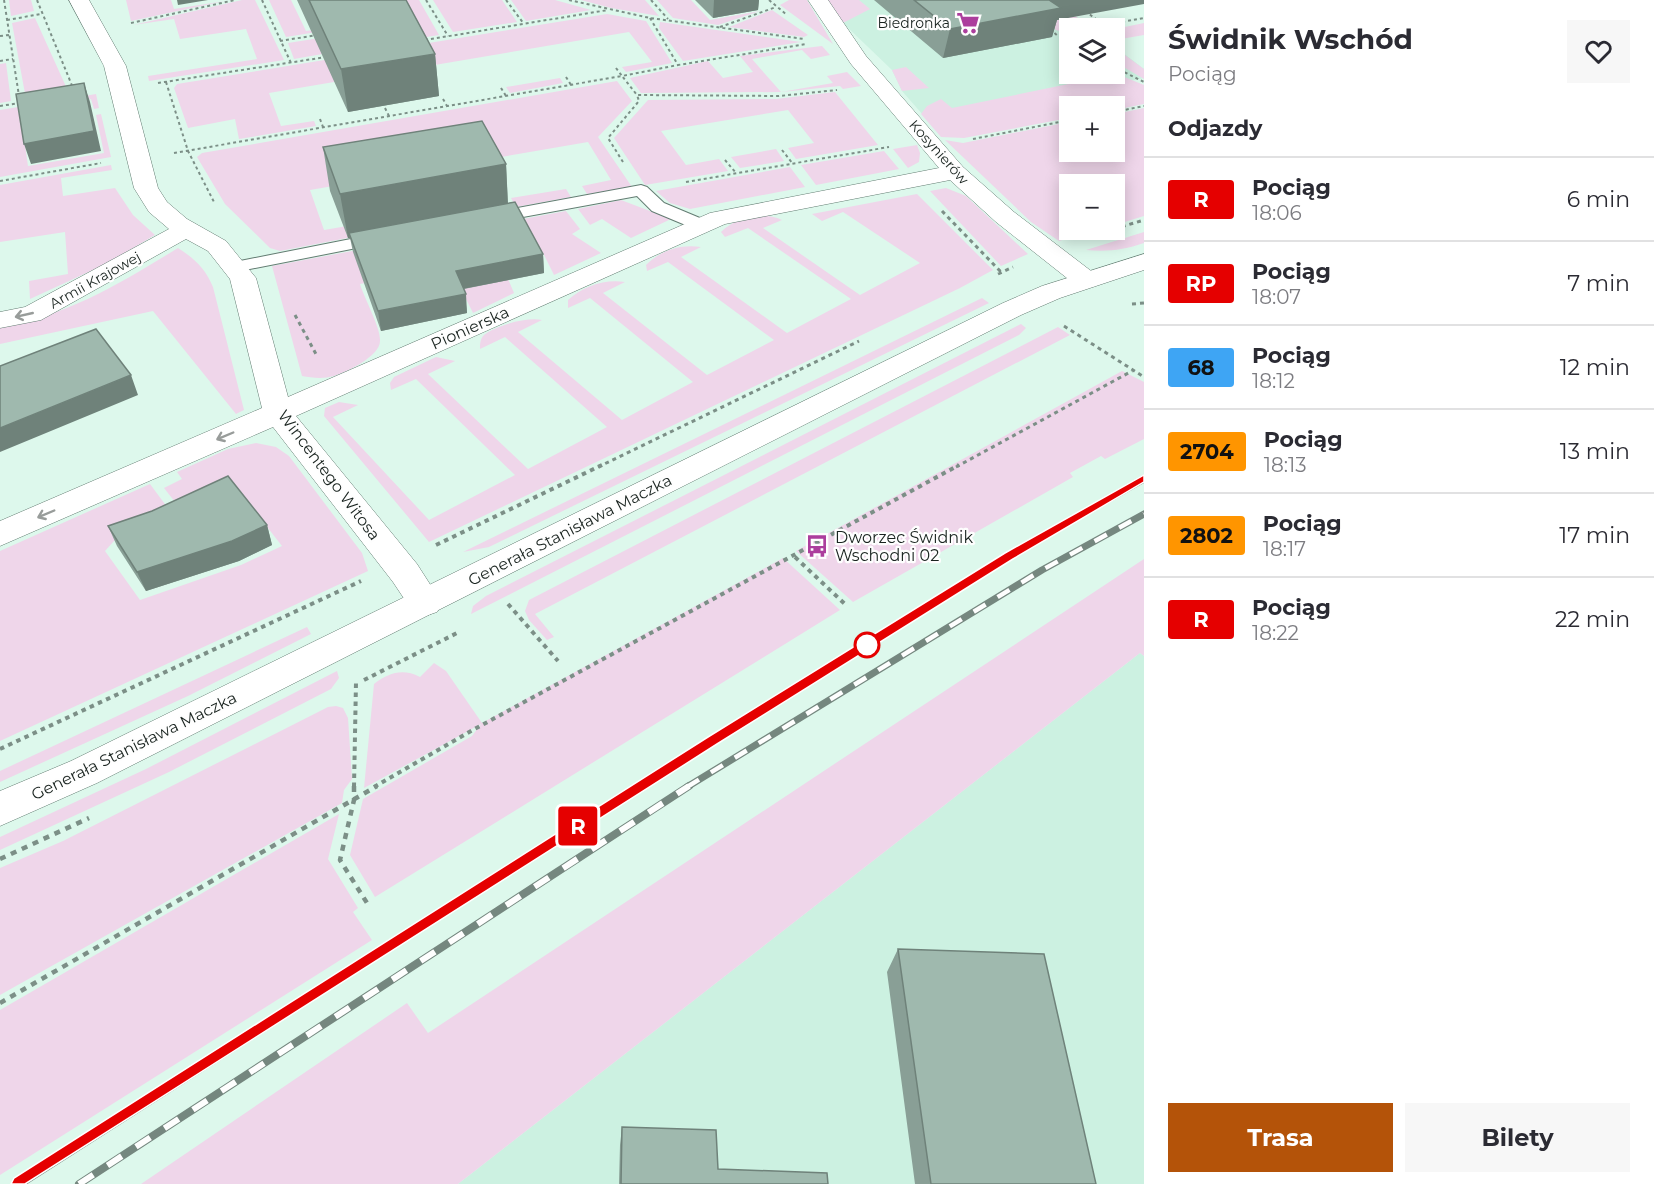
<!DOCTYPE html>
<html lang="pl">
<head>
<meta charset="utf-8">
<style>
  body { margin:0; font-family:Montserrat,sans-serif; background:#f7f7f7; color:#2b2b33; height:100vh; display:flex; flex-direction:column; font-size:22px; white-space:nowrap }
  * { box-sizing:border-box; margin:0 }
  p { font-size:20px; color:#7c7c81 }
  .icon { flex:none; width:33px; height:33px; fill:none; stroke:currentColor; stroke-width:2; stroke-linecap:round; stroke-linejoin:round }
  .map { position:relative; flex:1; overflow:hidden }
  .drawer { display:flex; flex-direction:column; background:#fff; width:510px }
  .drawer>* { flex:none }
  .badge { padding:0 12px; border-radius:4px; font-size:21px; line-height:39px }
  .controls { position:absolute; left:1059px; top:18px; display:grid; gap:12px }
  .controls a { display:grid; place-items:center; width:66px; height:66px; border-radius:0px; background:#fff; box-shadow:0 3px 15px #0003; font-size:30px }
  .map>.badge { position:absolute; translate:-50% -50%; box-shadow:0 0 0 3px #fff }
  h2 { padding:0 24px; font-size:22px; line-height:54px }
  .round { display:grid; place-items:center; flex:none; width:63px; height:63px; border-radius:0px; background:#f7f7f7 }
  .overview { display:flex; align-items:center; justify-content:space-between; height:102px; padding:0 24px }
  h1 { font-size:28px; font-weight:700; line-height:45px }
  .action { display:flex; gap:12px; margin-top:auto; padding:12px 24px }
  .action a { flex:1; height:69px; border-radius:0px; background:#b45309; color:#fff; font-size:24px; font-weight:700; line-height:69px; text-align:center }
  .action a+a { background:#f7f7f7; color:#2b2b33 }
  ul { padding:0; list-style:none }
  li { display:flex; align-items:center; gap:18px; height:84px; padding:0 24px; border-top:2px solid #e1e1e2 }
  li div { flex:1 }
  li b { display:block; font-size:22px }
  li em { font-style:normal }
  li .badge { min-width:66px; font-weight:700; text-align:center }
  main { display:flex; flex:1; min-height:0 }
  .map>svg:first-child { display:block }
  .built { fill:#ccf1e1 }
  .green { fill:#efd6ea }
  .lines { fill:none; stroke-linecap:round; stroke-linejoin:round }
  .service-casing { stroke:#637c72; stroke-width:2 }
  .minor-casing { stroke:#637c72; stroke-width:1 }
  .tertiary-casing { stroke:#637c72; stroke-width:1 }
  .path-far3 { stroke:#7c8f87; stroke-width:2; stroke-dasharray:3 3; stroke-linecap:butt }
  .path-far2 { stroke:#7c8f87; stroke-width:3; stroke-dasharray:4 4; stroke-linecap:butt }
  .path-far1 { stroke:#7c8f87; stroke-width:4; stroke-dasharray:4.5 4.5; stroke-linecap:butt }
  .path { stroke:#7c8f87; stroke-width:4.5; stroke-dasharray:6 6; stroke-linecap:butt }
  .service { fill:#fff; fill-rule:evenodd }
  .minor { fill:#fff; fill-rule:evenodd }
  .tertiary { fill:#fff; fill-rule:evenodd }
  .rail-far1-casing { stroke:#75877f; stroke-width:7 }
  .rail-casing { stroke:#75877f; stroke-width:8 }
  .rail-far1 { stroke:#fefefe; stroke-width:4.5; stroke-dasharray:14; stroke-linecap:butt }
  .rail { stroke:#fefefe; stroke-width:6; stroke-dasharray:17; stroke-linecap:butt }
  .wall { fill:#899f96 }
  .shaded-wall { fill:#6f827a }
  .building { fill:#9fb9ae; stroke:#6f827a; stroke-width:1.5 }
  .oneway { stroke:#989c9a }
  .line { fill:#e50000; stroke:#fff; stroke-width:1.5 }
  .stop-dot { fill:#fff; stroke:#e50000; stroke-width:3 }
  .labels { text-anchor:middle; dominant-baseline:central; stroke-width:4.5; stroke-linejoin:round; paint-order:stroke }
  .far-poi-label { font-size:14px; fill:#19231f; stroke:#fefefe; text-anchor:end }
  .far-street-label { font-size:14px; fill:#19231f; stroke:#fefefe }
  .street-label { font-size:16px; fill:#19231f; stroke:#fefefe }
  .poi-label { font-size:16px; fill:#19231f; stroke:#fefefe; text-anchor:start }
</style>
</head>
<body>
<main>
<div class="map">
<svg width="1144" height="1184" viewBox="0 0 1144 1184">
  <rect width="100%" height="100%" fill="#ddf8ec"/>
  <!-- built -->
  <path class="built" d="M827,0H1054L1091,28H1070V74H1114L1115,47L1144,69V78L930,123L902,91L892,70L843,23Z
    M1140,653L1144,656V1184H458Z"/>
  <!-- green -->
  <path class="green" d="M9,0H31L34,11L11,16Z
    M126,0H171L174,9L225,1L131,21Z
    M242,0H255L284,60L149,81L148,76L257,59L246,29L180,39L174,19L133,25Z
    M269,0H291L306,31L341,26L342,28L286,37Z
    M391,0H419L439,35L366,47Z
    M433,0H502L517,22L453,32Z
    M511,0H555L591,10L526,21Z
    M581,0H645L659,16L611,8Z
    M657,0H691L710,20L760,11L718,25L673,18Z
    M789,0H807L833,44L780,5Z
    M827,0H859L870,9L843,23Z
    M1016,0H1054L1091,28H1070L1069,34L1056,30Z
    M772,10L808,35L804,37L729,27Z
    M607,14L646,21L672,63L626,72L622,67L652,62L629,32L269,93L281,126L314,121L316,126L239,139L235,119L188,128L174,88L177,84Z
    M35,18L68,91L26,99L12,23Z
    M660,22L801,42L683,61L659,28Z
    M1144,23V35L1115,40V29Z
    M345,34L351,49L294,59L288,43Z
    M822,46L830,55L811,59L802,50L752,59L781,92L833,83L827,76L847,72L861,86L843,89L840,86L781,92L641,93L630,78L708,61L723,78L753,72L740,56Z
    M1114,47L1144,69V79L1115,62Z
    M6,63L11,101L0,103V64Z
    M906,67L929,88L902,91L892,70Z
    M1117,74L1144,85V104L1115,110L1114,106H1070L1069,118L964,138L941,137L921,114L927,106L941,99L952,108Z
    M560,78L563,83L510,93L506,87Z
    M617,81L632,101L598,137L632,187L587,194L582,186L611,180L588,142L310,190L324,230L359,224L363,235L280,251L270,248L225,204L197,157L202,153Z
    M835,92L878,145L796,159L788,148L814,143L788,110L661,131L686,165L719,159L728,171L645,185L614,138L648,100L776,99Z
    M96,94L99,108L94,109L91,99L20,111L28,166L104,153L96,115L101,114L111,157L0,177V110Z
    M1144,108V216L1115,225L1114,184H1070V230H1098L1059,241L1031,222L945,140L963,143L1069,122L1070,152H1114L1115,114Z
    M917,145L920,153L919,162L908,168L893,149Z
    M776,149L784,161L740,168L731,157Z
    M884,151L899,169L816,185L801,165Z
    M111,165L112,170L61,178L63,196L115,188L133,215L155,235L108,263L30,299L29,281L68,274L65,232L0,242V185Z
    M790,167L805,187L690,209L670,203L656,191Z
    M946,188L966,196L1028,254L1001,266L930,191Z
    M566,189L571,197L516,207L511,198Z
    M917,194L993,270L960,288L429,542L324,416L325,408L339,402L358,405L333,417L429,520L515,475L416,379L391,390L390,383L394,377L436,357L455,361L428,374L528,469L607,427L505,337L480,349C480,344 480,339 484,335C497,325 527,317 542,320L518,332L622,420L693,382L590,298L568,308V300C584,286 604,279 625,282L603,293L707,375L774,340L668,262L647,271L646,265C661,250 681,244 701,247L681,257L787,333L851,299L748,228L725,237L721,232C736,217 763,211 782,220L763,228L860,295L920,263L843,212L822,221L812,214Z
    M621,200L671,219L631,238L602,219L590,225L578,209Z
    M566,211L580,229L572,234L601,253L554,275L543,253L500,260L514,293L473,313L450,267L360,284C364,298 381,328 380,341C380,356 347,372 334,376C324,379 312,378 302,376L272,266Z
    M1144,232V243C1124,250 1107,252 1086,250Z
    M178,248C195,259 205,268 213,287L244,410L236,414L153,311L0,344V327C67,316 121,283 178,248Z
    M982,298L989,303L489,547L463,552Z
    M1021,324L1026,328L1019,335L471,614L473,606L486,596Z
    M1058,327L1070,335L535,614L554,637L547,640L529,620L525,611L529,600Z
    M1122,371L1144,382V439L1105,459L1101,456L1070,473L1073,477L853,602L796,551Z
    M256,443L276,447L289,456L362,553L368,571L0,741V551L150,484L173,515L114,541L105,551L140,600L241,565L282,546L239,491L186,516L164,488L182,479L177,472L228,449Z
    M783,558L840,610L375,897L350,855L363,799L472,736L481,724L364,788L374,684C389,673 402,668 420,677L434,663L446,671L482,723Z
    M1144,559V656L1140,653L458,1184H141L407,1003L428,1033Z
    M307,627L311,634L188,696L0,782V771Z
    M337,671L339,678L331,689L169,772L0,850V837L146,769Z
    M336,706L343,708L348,718L352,779L344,790L342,803L0,995V868L63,841L328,707Z
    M339,814L328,859L358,908L353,912L372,940L0,1175V1010Z"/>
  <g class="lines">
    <!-- service casing -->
    <g class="service-casing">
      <path id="service" d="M641,185L647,187L664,203L707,221L709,225L707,229H695L652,211L637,196L490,223L482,218L490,213Z
        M381,233L387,234L390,238L387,242L235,272L229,271L226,267L229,263L235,262Z"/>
    </g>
    <!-- minor casing -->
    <g class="minor-casing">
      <path id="minor" d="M69,0H89L126,66L158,188L167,202L187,219L226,241L256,278L288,397L710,213L939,168L851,64L808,0H828L866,56L963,167L1014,212L1095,274L1099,280L1095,286L1086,288L1077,286L996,222L950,180L725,224L296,416L417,564L442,603L437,612L425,616L413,612L393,582L273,427L0,546V521L262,408L230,279L208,251L186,239L41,320L0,328V312L25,307L169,229L149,212L134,188L104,66Z"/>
    </g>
    <!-- tertiary casing -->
    <g class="tertiary-casing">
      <path id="tertiary" d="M1144,254V270L1060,298L1021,315L97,783L0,826V791L71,761L1003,303L1042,286Z"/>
    </g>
    <!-- path-far3 -->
    <path class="path-far3" d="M4,0L19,96
      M37,0L73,88
      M262,0L291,63
      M426,0L448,36
      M506,0L524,24
      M569,0L650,18L804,39
      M651,0L668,19
      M769,0L787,15
      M1085,11L1104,25L1144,18
      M650,18L678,65L806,44
      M7,20L41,14
      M131,23L235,0
      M720,27L776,7
      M1050,29L1059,37
      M0,36L9,35
      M425,40L608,10
      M280,41L317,35
      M0,61L13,59
      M1114,67L1144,82
      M616,68L622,76L678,65
      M566,77L571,85
      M166,82L188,151L215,204
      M158,83L326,57
      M501,88L506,96
      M443,99L447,106
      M0,106L20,103
      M385,108L389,116
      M1114,112L1144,106
      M320,119L323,127
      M973,139L1070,120
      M782,150L793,164
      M174,153L622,76L637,95
      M725,160L736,173
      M623,162L608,138L639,101L637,95L779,96L837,90
      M0,181L101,163
      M686,182L889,147"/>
    <!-- path-far2 -->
    <path class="path-far2" d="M942,211L1001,272
      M1114,229L1144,220
      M1089,236L1111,230
      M998,274L1013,267
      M1132,304L1144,303
      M295,315L317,356
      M1064,326L1144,377
      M598,467L859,341
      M956,467L1132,371"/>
    <!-- path-far1 -->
    <path class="path-far1" d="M436,545L602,465
      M795,557L847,606
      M508,604L558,661
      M364,680L459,632
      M0,749L361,581
      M354,787L356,682
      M374,787L471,731L959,465"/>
    <!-- path -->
    <path class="path" d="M354,786V800L340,860L367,903
      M0,859L89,818
      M0,1003L377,786"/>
    <!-- service -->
    <use href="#service" class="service"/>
    <!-- minor -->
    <use href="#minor" class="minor"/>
    <!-- tertiary -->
    <use href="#tertiary" class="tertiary"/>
    <!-- rail-far1 casing -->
    <g class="rail-far1-casing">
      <path id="rail-far1" d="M638,787L1009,556L1144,479
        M687,787L1042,570L1144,514"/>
    </g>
    <!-- rail casing -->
    <g class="rail-casing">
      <path id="rail" d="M20,1184L641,786
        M79,1184L689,786"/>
    </g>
    <!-- rail-far1 -->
    <use href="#rail-far1" class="rail-far1"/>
    <!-- rail -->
    <use href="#rail" class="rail"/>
  </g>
  <!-- wall -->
  <path class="wall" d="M297,0H406L435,54L439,96L348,112Z
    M695,0H759L758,10L713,18Z
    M874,0H1144L1057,20L1052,37L943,58Z
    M323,147L506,164L508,203L543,254L544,273L464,289L467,313L381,331L353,252L350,238H348L330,191Z
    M152,511L267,525L272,545L239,561L146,591L117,546L108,526Z
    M898,949L1096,1184H915L887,972Z
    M622,1127L718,1169L828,1184H619L620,1145Z"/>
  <!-- shaded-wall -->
  <path class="shaded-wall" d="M177,0H208L178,5Z
    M714,0H759L758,10L713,18Z
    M1042,0H1144V4L1057,20L1052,37L943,58L950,29Z
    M435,54L439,96L348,112L341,69Z
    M84,83L90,102L101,151L31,164L24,144Z
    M506,164L508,208L349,233L350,238H348L340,194Z
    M543,254L544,273L457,290L456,271Z
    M466,294L467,313L381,331L378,311Z
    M131,375L138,395L0,452V428Z
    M267,525L272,545L239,561L146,591L137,572Z"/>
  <!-- building -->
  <path class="building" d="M309,0H406L435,54L341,69Z
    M914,0H1049L1061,8L950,29Z
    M84,83L94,131L24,144L16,94Z
    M482,121L506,164L340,194L323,147Z
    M515,202L543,254L456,271L466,294L378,311L349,233Z
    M96,329L131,375L0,428V366Z
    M228,476L267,525L232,541L137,572L108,526L152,511Z
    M898,949L1044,954L1096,1184H931Z
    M622,1127L716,1130L718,1169L827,1173L828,1184H621Z"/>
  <!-- one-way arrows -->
  <defs><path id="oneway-shaft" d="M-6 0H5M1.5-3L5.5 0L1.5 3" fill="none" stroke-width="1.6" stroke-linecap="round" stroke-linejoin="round" transform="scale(1.5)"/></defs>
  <g class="oneway">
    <use href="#oneway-shaft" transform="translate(24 315) rotate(167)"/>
    <use href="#oneway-shaft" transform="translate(225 436) rotate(157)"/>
    <use href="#oneway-shaft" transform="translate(46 514) rotate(157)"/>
  </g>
  <!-- line -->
  <path class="line" d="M1144,475V482L1013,559L717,744L25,1184H11L14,1178L708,737L1005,553Z"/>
  <!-- icons -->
  <defs>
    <g id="supermarket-bare" transform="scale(1.8)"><path d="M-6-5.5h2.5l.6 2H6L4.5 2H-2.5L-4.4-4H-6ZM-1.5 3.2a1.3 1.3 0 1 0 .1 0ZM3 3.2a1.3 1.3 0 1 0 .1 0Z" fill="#ac3e9d" stroke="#fefefe" stroke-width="2.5" paint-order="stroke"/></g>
    <g id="bus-bare" transform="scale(1.8)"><path d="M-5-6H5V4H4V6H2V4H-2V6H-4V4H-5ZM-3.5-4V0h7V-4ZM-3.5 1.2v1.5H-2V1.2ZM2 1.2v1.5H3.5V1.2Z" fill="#ac3e9d" stroke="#fefefe" stroke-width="2.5" paint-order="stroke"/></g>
  </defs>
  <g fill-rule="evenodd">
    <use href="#supermarket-bare" x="968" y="23"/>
    <use href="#bus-bare" x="817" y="546"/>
  </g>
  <!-- markers -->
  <circle class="stop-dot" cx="867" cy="645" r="12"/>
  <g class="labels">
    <!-- far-poi labels -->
    <g class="far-poi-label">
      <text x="950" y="23">Biedronka</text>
    </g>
    <!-- far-street labels -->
    <g class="far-street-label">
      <text transform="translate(939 152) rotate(48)">Kosynierów</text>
      <text transform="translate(95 280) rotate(-29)">Armii Krajowej</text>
    </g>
    <!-- street labels -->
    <g class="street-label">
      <text transform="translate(470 328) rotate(-24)">Pionierska</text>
      <text transform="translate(329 475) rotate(53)">Wincentego Witosa</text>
      <text transform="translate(570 530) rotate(-27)">Generała Stanisława Maczka</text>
      <text transform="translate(134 746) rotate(-26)">Generała Stanisława Maczka</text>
    </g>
    <!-- poi labels -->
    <g class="poi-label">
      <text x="835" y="537">Dworzec Świdnik<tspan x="835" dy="18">Wschodni 02</tspan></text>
    </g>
  </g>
</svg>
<div class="controls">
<a><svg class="icon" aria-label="layers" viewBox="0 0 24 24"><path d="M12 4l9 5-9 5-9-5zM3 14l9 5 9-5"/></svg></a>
<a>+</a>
<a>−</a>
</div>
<b class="badge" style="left:578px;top:826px;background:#e50000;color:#fff">R</b>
</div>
<section class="drawer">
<div class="overview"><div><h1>Świdnik Wschód</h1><p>Pociąg</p></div><a class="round"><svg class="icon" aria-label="heart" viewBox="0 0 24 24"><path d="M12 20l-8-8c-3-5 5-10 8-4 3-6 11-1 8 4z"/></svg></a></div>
<h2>Odjazdy</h2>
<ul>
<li><span class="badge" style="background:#e50000;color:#fff">R</span><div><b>Pociąg</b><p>18:06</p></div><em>6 min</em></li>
<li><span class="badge" style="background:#e50000;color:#fff">RP</span><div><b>Pociąg</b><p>18:07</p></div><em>7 min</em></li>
<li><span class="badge" style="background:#3ea5f4;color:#111">68</span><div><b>Pociąg</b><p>18:12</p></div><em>12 min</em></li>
<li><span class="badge" style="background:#ff9500;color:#111">2704</span><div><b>Pociąg</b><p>18:13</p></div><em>13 min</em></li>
<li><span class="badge" style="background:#ff9500;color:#111">2802</span><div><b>Pociąg</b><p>18:17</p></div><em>17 min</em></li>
<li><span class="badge" style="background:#e50000;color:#fff">R</span><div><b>Pociąg</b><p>18:22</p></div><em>22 min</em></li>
</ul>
<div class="action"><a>Trasa</a><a>Bilety</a></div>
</section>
</main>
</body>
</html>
